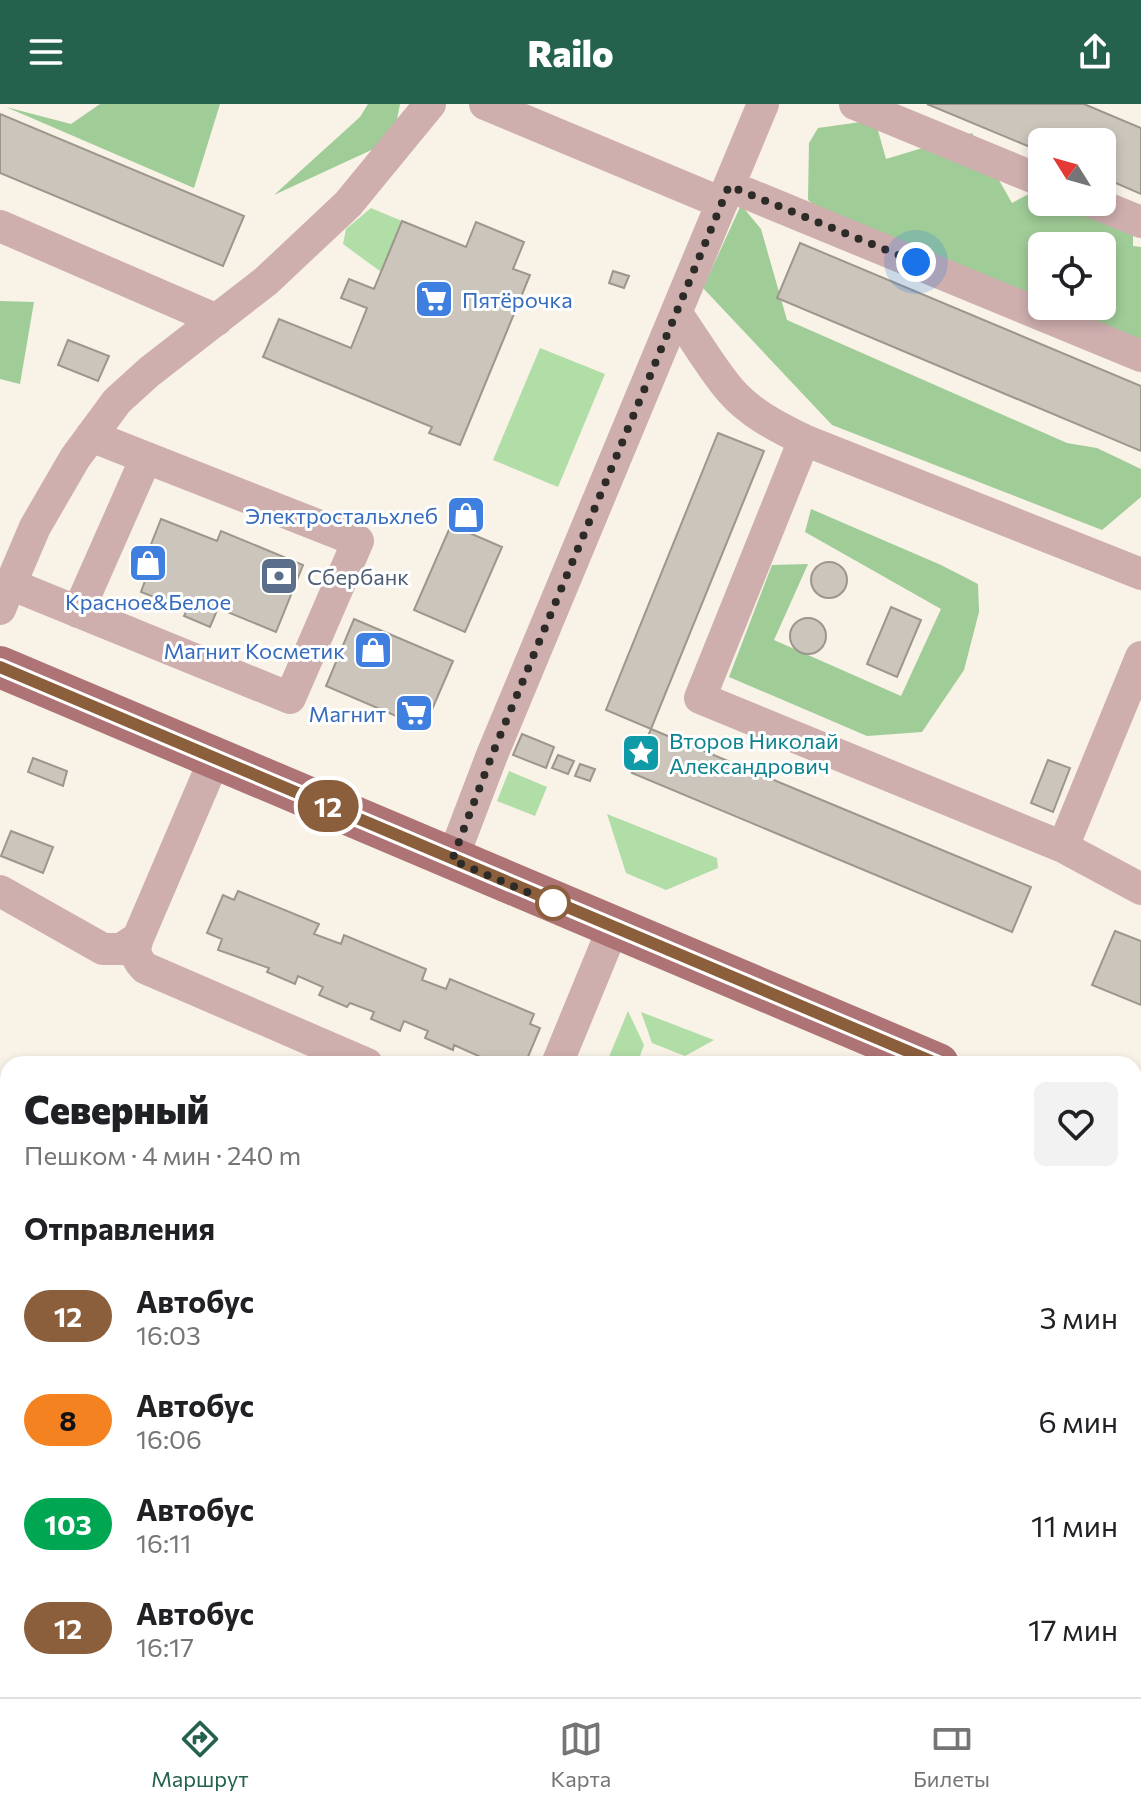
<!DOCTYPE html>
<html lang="ru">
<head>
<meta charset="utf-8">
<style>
  body { margin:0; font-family:Commissioner,sans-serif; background:#f2f2f2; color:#202124; height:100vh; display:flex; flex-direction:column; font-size:30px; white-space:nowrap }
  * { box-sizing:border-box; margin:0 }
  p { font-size:26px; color:#757577 }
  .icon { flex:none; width:44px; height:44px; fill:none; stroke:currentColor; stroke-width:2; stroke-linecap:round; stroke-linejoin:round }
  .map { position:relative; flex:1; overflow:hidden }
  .drawer { position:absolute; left:0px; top:952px; width:1142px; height:642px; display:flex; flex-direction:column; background:#fff; border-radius:24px 24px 0 0; box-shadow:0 4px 12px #0003 }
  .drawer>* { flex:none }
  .badge { padding:0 16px; border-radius:26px; font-size:28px; line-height:52px }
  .needle { width:52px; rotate:307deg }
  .tools { position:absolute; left:1028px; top:24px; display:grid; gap:16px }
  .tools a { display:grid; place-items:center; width:88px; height:88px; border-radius:12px; background:#fff; box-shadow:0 4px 12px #0003; font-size:40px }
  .you { position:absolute; width:40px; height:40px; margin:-20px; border:6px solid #fff; border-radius:50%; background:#1a73e8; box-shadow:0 0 0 12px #1a73e833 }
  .map>.badge { position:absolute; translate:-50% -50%; box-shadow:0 0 0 4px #fff }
  h2 { padding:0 24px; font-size:30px; line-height:72px }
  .round { display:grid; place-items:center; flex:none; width:84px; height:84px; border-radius:12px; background:#f2f2f2 }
  .head { display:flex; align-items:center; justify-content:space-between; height:136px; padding:0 24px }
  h1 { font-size:38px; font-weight:800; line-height:60px }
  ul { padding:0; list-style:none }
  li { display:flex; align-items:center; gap:24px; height:104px; padding:0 24px }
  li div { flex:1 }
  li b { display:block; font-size:30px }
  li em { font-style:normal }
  li .badge { min-width:88px; font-weight:700; text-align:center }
  header { display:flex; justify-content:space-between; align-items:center; height:104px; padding:0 24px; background:#25624e; color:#fff; font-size:36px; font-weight:800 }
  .menu { display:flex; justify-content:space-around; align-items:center; height:112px; border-top:2px solid #e0e0e0; background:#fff; font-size:22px; color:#757577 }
  .menu a { display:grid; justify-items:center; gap:4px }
  .menu .active { color:#25624e }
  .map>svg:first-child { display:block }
  .green { fill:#b1dda7 }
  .forest { fill:#a0cc97; fill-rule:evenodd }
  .building { fill:#cbc5bb; stroke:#9c968c; stroke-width:2 }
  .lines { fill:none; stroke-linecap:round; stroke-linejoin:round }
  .minor { stroke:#cfaeae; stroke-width:32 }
  .major { stroke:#ae7475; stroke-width:42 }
  .line-casing { stroke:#fff; stroke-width:18 }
  .line { stroke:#8b5e3c; stroke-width:12 }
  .walk { stroke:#2d2b27; stroke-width:8; stroke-dasharray:0 14.4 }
  .stop-dot { fill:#fff; stroke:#8b5e3c; stroke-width:4 }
  .labels { text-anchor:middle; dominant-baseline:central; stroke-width:6; stroke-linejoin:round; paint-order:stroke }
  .shop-label { font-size:22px; fill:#366cbe; stroke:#fff; text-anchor:end }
  .service-label { font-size:22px; fill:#4e5e75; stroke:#fff; text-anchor:start }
  .culture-label { font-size:22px; fill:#0d838f; stroke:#fff; text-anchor:start }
</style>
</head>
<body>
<header><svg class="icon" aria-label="menu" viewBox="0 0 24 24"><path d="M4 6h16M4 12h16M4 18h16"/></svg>Railo<svg class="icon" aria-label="share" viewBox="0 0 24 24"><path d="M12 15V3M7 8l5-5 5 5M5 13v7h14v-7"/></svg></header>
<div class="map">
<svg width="1141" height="1593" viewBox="0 0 1141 1593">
  <rect width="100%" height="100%" fill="#f8f2e7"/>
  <!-- green -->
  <path class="green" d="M371,104L402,117L381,168L343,140L346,125Z
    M540,244L605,270L558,383L493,356Z
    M509,667L547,683L535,712L497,697Z
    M607,710L717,754L718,764L666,786L626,769Z
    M628,907L644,941L637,960H606Z
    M641,908L714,936L685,952L652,939Z
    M1134,1502L1141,1504V1593H1055L1059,1586H1134Z"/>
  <!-- forest -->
  <path class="forest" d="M100,0H220L194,84L6,3L71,20Z
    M368,0H400L393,36L274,91L360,13Z
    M875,16L886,55L972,29L1012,99L1042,83V98H1102L1133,105V142L1141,143V259L865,144L808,96L809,39L818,24ZM1042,142H1102V202H1042Z
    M741,101L761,125L787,216L1067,339L1097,344L1141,365V393L1102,426L832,321L703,184Z
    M0,197L34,198L20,280L0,275Z
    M811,405L941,461L978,480L979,508L964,566L922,628L867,632L729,573L772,461L808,460L774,536L901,592L941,505L805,428Z"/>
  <!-- building -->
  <path class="building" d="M927,0H1084L1141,24V90L1102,73V38H1042V48Z
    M0,10L244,112L223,162L0,69Z
    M402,117L466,143L476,118L524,138L513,165L530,171L460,341L429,329L432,323L263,253L279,215L351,244L367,204L341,194L349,175L374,185Z
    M800,139L1141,282V347L777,194Z
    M613,167L629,172L624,184L609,179Z
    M68,236L109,252L98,277L58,261Z
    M718,329L764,347L651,625L606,606Z
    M161,415L217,437L221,427L303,461L276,528L218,504L210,523L184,512L187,506L141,488L146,474L139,471Z
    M451,421L502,443L465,528L414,506Z
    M811 476a18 18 0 1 1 36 0a18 18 0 1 1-36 0Z
    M891,503L921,516L897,573L867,560Z
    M790 532a18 18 0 1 1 36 0a18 18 0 1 1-36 0Z
    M354,515L453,557L424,624L326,582Z
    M651,625L1031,783L1012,828L632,669Z
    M522,630L554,643L546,664L513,651Z
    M558,651L574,657L568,670L552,664Z
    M33,654L67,667L63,682L28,668Z
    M1048,656L1070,664L1053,708L1031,699Z
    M580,660L595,665L590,677L575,672Z
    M11,727L53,743L43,769L1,752Z
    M238,787L319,820L314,830L341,840L344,831L426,865L422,876L446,885L450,875L534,910L530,920L540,924L525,960H487L480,957L481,953L454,941L453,946L425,934L428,927L404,917L400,927L371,915L374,908L350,899L347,903L319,891L323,883L298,872L295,880L267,868L269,864L218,846L222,835L207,829L223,791L234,796Z
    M1115,827L1141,837V901L1092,881Z
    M1134,1146L1141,1149V1250L1136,1248L1134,1254Z
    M1134,1377L1141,1380V1442L1135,1440L1137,1434L1134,1433Z
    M78,1586H98L109,1593H73Z
    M285,1586H340L336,1593H293Z
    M457,1586H561L557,1593H452Z
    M846,1586H899L897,1593H843Z"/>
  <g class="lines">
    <!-- minor -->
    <path class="minor" d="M485,0L722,99
      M855,0L1042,77
      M729,82L1141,252
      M1092,98L1141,118
      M0,122L217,216
      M677,210C695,235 711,264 731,287C751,310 778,323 804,336L1141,470
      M804,336L700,594L1063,743L1141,785
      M10,480L290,594L358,437L91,332
      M0,505L35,423L75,354L117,297L149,268L266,177L348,100L430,0
      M78,508L146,354
      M215,654L138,834C133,847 136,855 145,864L367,960
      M1063,743L1141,553
      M452,756L492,651L763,0
      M0,787L103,845H121L138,834
      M557,960L613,824
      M0,1092L8,1097
      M0,1213L8,1199
      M1134,1325L1141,1328
      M0,1478L8,1483
      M1134,1482L1141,1485
      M163,1586L175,1593
      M0,1588L8,1575
      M212,1593L218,1586
      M658,1593L661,1586
      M792,1593L795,1586
      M936,1593L939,1586"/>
    <!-- major -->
    <path class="major" d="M0,563L938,960
      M1134,1043L1141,1046"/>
  </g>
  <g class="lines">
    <!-- line casing -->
    <g class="line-casing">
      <path id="line" d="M0,563L938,960"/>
    </g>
    <!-- line -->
    <use href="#line" class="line"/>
    <!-- walk -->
    <path class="walk" d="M553,799L560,802L452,756L492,651L729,82L916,158"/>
  </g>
  <!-- icons -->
  <defs>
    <g id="supermarket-square" transform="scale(2)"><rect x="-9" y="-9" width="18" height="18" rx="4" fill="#3f7fe0" stroke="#fff"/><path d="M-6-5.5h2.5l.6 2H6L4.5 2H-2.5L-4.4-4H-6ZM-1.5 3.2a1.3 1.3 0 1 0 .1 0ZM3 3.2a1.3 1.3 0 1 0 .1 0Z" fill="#fff"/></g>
    <g id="shop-square" transform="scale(2)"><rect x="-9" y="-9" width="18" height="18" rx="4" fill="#3f7fe0" stroke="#fff"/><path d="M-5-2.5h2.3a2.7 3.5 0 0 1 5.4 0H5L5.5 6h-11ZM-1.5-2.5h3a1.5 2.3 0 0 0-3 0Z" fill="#fff"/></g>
    <g id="bank-square" transform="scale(2)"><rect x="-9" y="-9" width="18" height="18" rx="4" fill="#5c6f8a" stroke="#fff"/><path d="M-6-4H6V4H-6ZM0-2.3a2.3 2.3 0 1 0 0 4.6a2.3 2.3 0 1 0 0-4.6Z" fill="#fff"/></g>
    <g id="sight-square" transform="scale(2)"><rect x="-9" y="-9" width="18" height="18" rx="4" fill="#0f9aa8" stroke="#fff"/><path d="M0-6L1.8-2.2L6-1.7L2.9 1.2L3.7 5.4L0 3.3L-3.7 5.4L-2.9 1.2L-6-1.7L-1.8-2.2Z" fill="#fff"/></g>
  </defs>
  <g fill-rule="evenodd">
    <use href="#supermarket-square" x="434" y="195"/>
    <use href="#shop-square" x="466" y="411"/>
    <use href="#shop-square" x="148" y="459"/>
    <use href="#bank-square" x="279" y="472"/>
    <use href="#shop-square" x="373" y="546"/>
    <use href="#supermarket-square" x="414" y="609"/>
    <use href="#sight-square" x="641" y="649"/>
  </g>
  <!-- markers -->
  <circle class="stop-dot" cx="553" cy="799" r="16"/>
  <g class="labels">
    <!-- shop labels -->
    <g class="shop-label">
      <text x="462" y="195" text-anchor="start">Пятёрочка</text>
      <text x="438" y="411">Электростальхлеб</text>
      <text x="148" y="497" text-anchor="middle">Красное&amp;Белое</text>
      <text x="345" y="546">Магнит Косметик</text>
      <text x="386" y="609">Магнит</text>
    </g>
    <!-- service labels -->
    <g class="service-label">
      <text x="307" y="472">Сбербанк</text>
    </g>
    <!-- culture labels -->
    <g class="culture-label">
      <text x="669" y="636">Второв Николай<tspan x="669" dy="25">Александрович</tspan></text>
    </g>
  </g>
</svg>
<div class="tools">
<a><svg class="needle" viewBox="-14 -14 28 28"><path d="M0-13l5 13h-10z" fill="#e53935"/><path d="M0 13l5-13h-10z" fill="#757577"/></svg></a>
<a><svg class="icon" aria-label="locate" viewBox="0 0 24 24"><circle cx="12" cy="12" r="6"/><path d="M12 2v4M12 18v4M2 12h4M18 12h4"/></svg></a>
</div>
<div class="you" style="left:916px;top:158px"></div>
<b class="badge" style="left:328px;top:702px;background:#8b5e3c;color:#fff">12</b>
<section class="drawer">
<div class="head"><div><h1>Северный</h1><p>Пешком · 4 мин · 240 m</p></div><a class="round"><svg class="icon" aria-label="heart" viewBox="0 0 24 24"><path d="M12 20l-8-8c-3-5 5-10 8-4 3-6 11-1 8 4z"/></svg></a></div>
<h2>Отправления</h2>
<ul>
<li><span class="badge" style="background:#8b5e3c;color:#fff">12</span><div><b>Автобус</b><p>16:03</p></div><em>3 мин</em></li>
<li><span class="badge" style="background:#f58220;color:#111">8</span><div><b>Автобус</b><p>16:06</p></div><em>6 мин</em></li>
<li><span class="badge" style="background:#00a651;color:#fff">103</span><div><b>Автобус</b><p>16:11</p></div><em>11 мин</em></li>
<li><span class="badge" style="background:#8b5e3c;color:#fff">12</span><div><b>Автобус</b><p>16:17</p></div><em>17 мин</em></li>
</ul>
</section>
</div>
<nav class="menu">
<a class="active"><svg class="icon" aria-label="directions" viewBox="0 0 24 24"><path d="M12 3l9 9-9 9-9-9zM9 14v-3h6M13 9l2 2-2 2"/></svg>Маршрут</a>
<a><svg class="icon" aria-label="map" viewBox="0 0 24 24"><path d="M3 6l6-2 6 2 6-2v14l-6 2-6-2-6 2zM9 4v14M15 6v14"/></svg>Карта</a>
<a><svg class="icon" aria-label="tickets" viewBox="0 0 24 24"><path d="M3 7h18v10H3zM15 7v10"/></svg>Билеты</a>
</nav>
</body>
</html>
